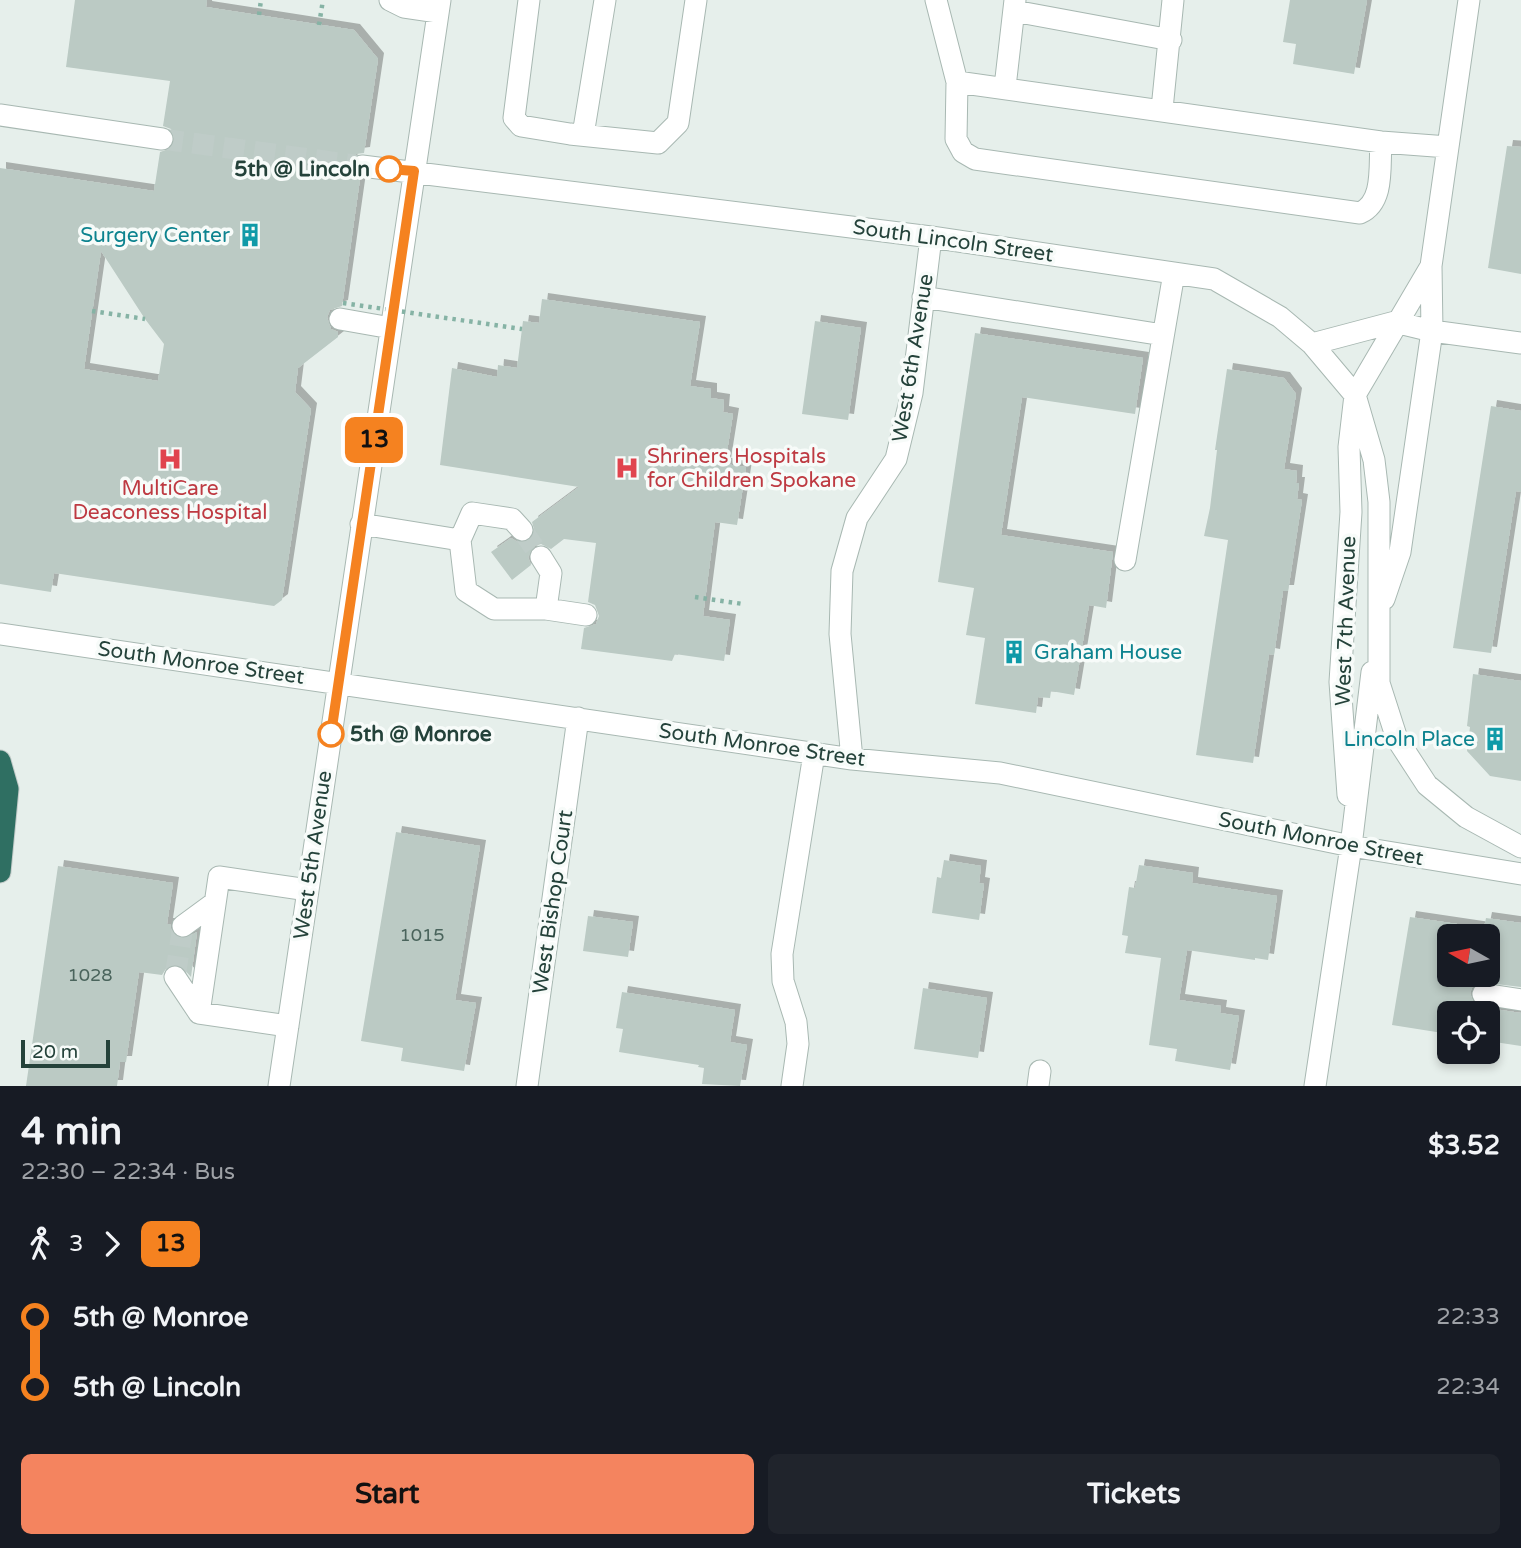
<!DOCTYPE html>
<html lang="en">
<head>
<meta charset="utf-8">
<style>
  body { margin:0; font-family:"Varela Round",sans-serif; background:#20242c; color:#f1f3f6; height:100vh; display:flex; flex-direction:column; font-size:26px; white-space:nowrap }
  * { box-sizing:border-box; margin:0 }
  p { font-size:23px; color:#9ea1a6 }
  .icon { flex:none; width:38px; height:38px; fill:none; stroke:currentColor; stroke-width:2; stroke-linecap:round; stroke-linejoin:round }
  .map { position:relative; height:1086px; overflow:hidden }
  .drawer { display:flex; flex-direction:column; background:#171b24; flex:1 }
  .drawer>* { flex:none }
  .badge { padding:0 14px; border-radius:10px; font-size:24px; line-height:46px }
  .needle { width:46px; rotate:279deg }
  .fabs { position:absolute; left:1437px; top:924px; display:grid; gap:14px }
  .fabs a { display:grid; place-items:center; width:63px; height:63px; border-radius:10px; background:#171b24; box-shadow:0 4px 10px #0003; font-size:35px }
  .scale { position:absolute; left:21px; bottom:18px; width:89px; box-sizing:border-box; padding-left:7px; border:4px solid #24423a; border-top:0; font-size:19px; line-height:24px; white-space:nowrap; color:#24423a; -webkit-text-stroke:5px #f7fbf9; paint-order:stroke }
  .map>.badge { position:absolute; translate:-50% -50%; box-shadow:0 0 0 4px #fff }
  .legs { display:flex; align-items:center; gap:10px; height:77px; padding:0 21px; font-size:23px }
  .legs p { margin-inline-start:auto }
  .overview { display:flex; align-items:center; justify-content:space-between; height:119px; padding:0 21px }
  h1 { font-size:38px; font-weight:800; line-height:52px }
  .button { display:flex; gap:14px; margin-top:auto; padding:14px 21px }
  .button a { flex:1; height:80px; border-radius:10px; background:#f4845f; color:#111; font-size:28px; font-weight:800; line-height:80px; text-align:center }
  .button a+a { background:#20242c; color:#f1f3f6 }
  ul { padding:0 21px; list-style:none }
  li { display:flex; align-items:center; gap:24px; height:70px; font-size:26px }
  li i { display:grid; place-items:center; width:10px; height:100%; margin:0 9px; background:currentColor }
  li i::after { content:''; width:18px; height:18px; margin:-9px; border:5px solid; border-radius:50%; background:#171b24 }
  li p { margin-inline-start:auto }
  li:first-child i { background:linear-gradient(#0000 50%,currentColor 0) }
  li:last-child i { background:linear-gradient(currentColor 50%,#0000 0) }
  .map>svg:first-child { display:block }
  .building { fill:#bbcac4; fill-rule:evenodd; filter:url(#shadow) }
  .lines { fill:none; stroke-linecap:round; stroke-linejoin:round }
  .minor-tunnel { stroke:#bfccc8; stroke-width:21; stroke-dasharray:21 10; stroke-linecap:butt }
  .minor-casing { stroke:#a8b8b2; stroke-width:23 }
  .highway-casing { stroke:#c2cac8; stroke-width:23 }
  .path { stroke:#86b3a5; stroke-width:4.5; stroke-dasharray:3.5 5; stroke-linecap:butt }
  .minor { stroke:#fff; stroke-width:21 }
  .highway { stroke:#2f6f62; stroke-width:21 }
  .path-bridge { stroke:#86b3a5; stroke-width:4.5; stroke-dasharray:3.5 5; stroke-linecap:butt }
  .line-1-casing { stroke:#fff; stroke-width:16 }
  .line-1 { stroke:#f58220; stroke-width:10 }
  .stop-1-dot { fill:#fff; stroke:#f58220; stroke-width:3.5 }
  .labels { text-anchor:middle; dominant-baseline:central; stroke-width:7; stroke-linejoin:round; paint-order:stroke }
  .number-label { font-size:18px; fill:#4a645c }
  .stop-label { font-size:21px; font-weight:bold; fill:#24423a; stroke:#f7fbf9; text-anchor:end }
  .culture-label { font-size:21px; fill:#0d838f; stroke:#f7fbf9; text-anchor:end }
  .street-label { font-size:21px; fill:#24423a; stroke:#f7fbf9 }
  .health-label { font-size:21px; fill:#be3a42; stroke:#f7fbf9; text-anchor:start }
</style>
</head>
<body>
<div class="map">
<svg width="1521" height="1086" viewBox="0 0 1521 1086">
  <defs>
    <filter id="shadow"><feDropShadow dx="6" dy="-6" stdDeviation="0" flood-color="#0004"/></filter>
  </defs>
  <rect width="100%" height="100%" fill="#e6efeb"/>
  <!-- building -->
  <path class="building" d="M75,0H207L206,7L354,30L378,59L364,153L356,154L349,164L350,172L360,179L342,306L330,310L327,317L331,329L338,332V337L298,368L295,392L311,409L282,600L274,606L54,573L51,592L0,584V168L154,191L160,152L172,148L175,140L171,129L163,126L170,81L66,67ZM101,251L145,319L164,344L158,381L84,369Z
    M1290,0H1367L1354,74L1293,64L1296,44L1283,42Z
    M1507,146L1521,147V274L1488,268Z
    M542,299L700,322L690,386L711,389V398L724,400L723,412L733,414L725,464L746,467L737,525L715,522L703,616L730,620L724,661L675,654L672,661L581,649L584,628L596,624L599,616L595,605L588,602L596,543L564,539L551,549L541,544L535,546L528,557L531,565L512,580L491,552L511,538L519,543L530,540L535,533L532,522L579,487L440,465L452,368L497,377L498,365L517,368L523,321L539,323Z
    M815,321L861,328L848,420L802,414Z
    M975,333L1143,358L1135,414L1022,397L1001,535L1113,552L1106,608L1089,605L1074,695L1051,691L1050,698L1038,697L1036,713L975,704L985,638L966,635L974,588L938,582Z
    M1227,369L1284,378L1296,394L1284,469L1297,471L1296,483H1299L1297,499L1302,500L1288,591H1283L1274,655L1269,654L1253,763L1196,755L1228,540L1204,536L1210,508L1217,450H1215Z
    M1491,406L1521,411V492L1516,491L1491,653L1453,648Z
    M1473,674L1521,681V781L1490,776L1467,751L1470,727L1467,726Z
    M396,832L480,846L455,1000L476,1003L464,1071L401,1061L403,1048L361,1041Z
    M944,860L981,866L979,883L984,884L979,920L932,913L937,877L941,878Z
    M1139,865L1193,873L1192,883L1277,896L1268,960L1255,958V960L1187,950L1179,1000L1221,1006L1220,1013L1239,1016L1230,1070L1175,1061L1177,1049L1149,1045L1161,958L1125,953L1128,936L1122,935L1129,887L1135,888Z
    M58,866L173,883L167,924H170L172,933L178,938L185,939L197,932L191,977L181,966L175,964L167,967L162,975L139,972L126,1062H120L117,1086H26Z
    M588,916L633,922L628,957L583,951Z
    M1410,917L1484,928L1486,918L1521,923V987L1479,982L1473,985L1470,993L1474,1004L1480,1007L1521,1013V1046L1488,1041V1013H1449V1034L1392,1025ZM1449,936H1488V975H1449Z
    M923,988L987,998L978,1058L914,1049Z
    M622,992L735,1010L730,1042L747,1045L740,1086L702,1084L704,1068L698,1067L699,1065L619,1052L623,1029L616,1028Z"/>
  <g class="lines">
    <!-- minor-tunnel -->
    <path class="minor-tunnel" d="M162,139L362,166
      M522,530L541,557
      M175,977L183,926"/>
    <!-- minor casing -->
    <g class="minor-casing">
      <path id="minor" d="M390,0L404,7L438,12
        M529,0L514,118L521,126L570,134L658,143L678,123L696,0
        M936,0L957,82L1381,142L1448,147
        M1014,11L1171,40
        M957,82L956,139L963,152L975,159L1360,213C1385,202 1379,165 1381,142
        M1005,87L1015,0
        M1162,109L1173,0
        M0,115L162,139
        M583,135L605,0
        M362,166L931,237L1214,279L1280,317L1312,344L1355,395L1374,460L1379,502V683L1397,739L1427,785L1466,817L1521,847
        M923,297L1163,335
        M340,319L391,328
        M1312,344L1395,322L1432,331L1521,343
        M361,524L460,540L472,513L512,519L522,530
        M460,540L466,591L494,609H546L551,573L541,557
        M1125,560L1174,273
        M1384,599L1400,552L1432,331L1431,266L1469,0
        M546,609L586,615
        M0,634L852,759L1000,773L1351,846L1521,874
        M852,759L840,634L842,571L857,518L896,459L912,393L931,237
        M1348,795L1340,682L1351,512L1349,447L1355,395L1431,266
        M183,926L213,904
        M175,977L199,1013
        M1483,994L1521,1000
        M288,1026L199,1013L219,877L308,890
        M279,1086L440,0
        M527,1086L578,718
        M792,1086L798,1044L796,1022L783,981L782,954L814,754
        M1038,1086L1040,1071
        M1315,1086L1351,846L1372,672"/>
    </g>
    <!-- highway casing -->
    <g class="highway-casing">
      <path id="highway" d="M0,761L8,789L0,872"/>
    </g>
    <!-- path -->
    <path class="path" d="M259,15L261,0
      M319,25L323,0
      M92,311L145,319
      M695,597L743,604"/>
    <!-- minor -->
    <use href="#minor" class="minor"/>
    <!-- highway -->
    <use href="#highway" class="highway"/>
    <!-- path-bridge -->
    <path class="path-bridge" d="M343,303L522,329"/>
  </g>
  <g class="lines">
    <!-- line-1 casing -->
    <g class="line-1-casing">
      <path id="line-1" d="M331,734L414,171L389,169"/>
    </g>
    <!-- line-1 -->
    <use href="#line-1" class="line-1"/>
  </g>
  <!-- icons -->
  <defs>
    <g id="building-bare" transform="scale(1.89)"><path d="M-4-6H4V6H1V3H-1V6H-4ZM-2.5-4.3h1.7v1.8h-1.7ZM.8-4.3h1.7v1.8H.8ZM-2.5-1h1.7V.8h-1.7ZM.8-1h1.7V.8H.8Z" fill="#0f9aa8" stroke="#f7fbf9" stroke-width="2.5" paint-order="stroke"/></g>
    <g id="hospital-bare" transform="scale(1.89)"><path d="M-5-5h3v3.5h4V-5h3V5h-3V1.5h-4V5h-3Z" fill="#e0444e" stroke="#f7fbf9" stroke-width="2.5" paint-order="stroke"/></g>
  </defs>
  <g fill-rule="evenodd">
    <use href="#building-bare" x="250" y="235"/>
    <use href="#hospital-bare" x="170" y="459"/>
    <use href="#hospital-bare" x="627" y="468"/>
    <use href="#building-bare" x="1014" y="652"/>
    <use href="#building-bare" x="1495" y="739"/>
  </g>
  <!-- markers -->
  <g class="stop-1-dot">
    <circle cx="389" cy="169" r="12"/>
    <circle cx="331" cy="734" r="12"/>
  </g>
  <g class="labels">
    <!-- number labels -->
    <g class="number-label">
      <text x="422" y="935">1015</text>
      <text x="90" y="975">1028</text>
    </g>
    <!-- stop labels -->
    <g class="stop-label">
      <text x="370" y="169">5th @ Lincoln</text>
      <text x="350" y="734" text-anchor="start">5th @ Monroe</text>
    </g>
    <!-- culture labels -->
    <g class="culture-label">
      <text x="230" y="235">Surgery Center</text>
      <text x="1034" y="652" text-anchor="start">Graham House</text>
      <text x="1475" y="739">Lincoln Place</text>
    </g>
    <!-- street labels -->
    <g class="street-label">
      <text transform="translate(953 241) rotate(8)">South Lincoln Street</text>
      <text transform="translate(913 358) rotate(-81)">West 6th Avenue</text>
      <text transform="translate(1346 621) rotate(-88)">West 7th Avenue</text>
      <text transform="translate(201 663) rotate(8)">South Monroe Street</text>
      <text transform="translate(762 745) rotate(8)">South Monroe Street</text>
      <text transform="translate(1321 839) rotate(11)">South Monroe Street</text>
      <text transform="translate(313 855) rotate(-82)">West 5th Avenue</text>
      <text transform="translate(553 902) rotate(-82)">West Bishop Court</text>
    </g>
    <!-- health labels -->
    <g class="health-label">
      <text x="647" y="456">Shriners Hospitals<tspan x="647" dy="24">for Children Spokane</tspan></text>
      <text x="170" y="488" text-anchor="middle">MultiCare<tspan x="170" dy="24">Deaconess Hospital</tspan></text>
    </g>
  </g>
</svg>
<div class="fabs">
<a><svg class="needle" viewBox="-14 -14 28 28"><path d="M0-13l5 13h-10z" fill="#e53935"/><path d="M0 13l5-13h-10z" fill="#9ea1a6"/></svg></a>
<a><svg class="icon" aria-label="locate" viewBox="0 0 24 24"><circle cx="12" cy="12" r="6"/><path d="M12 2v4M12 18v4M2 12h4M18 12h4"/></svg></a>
</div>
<div class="scale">20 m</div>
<b class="badge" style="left:374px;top:440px;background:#f58220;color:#111">13</b>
</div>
<section class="drawer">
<div class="overview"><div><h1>4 min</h1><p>22:30 – 22:34 · Bus</p></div><b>$3.52</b></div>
<div class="legs"><svg class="icon" aria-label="walk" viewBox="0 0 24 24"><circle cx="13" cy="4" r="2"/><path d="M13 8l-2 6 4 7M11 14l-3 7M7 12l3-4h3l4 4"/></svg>3<svg class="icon" aria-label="forward" viewBox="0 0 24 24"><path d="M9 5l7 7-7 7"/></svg><b class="badge" style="background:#f58220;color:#111">13</b></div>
<ul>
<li><i style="color:#f58220"></i><b>5th @ Monroe</b><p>22:33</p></li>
<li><i style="color:#f58220"></i><b>5th @ Lincoln</b><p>22:34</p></li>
</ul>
<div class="button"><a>Start</a><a>Tickets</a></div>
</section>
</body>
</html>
